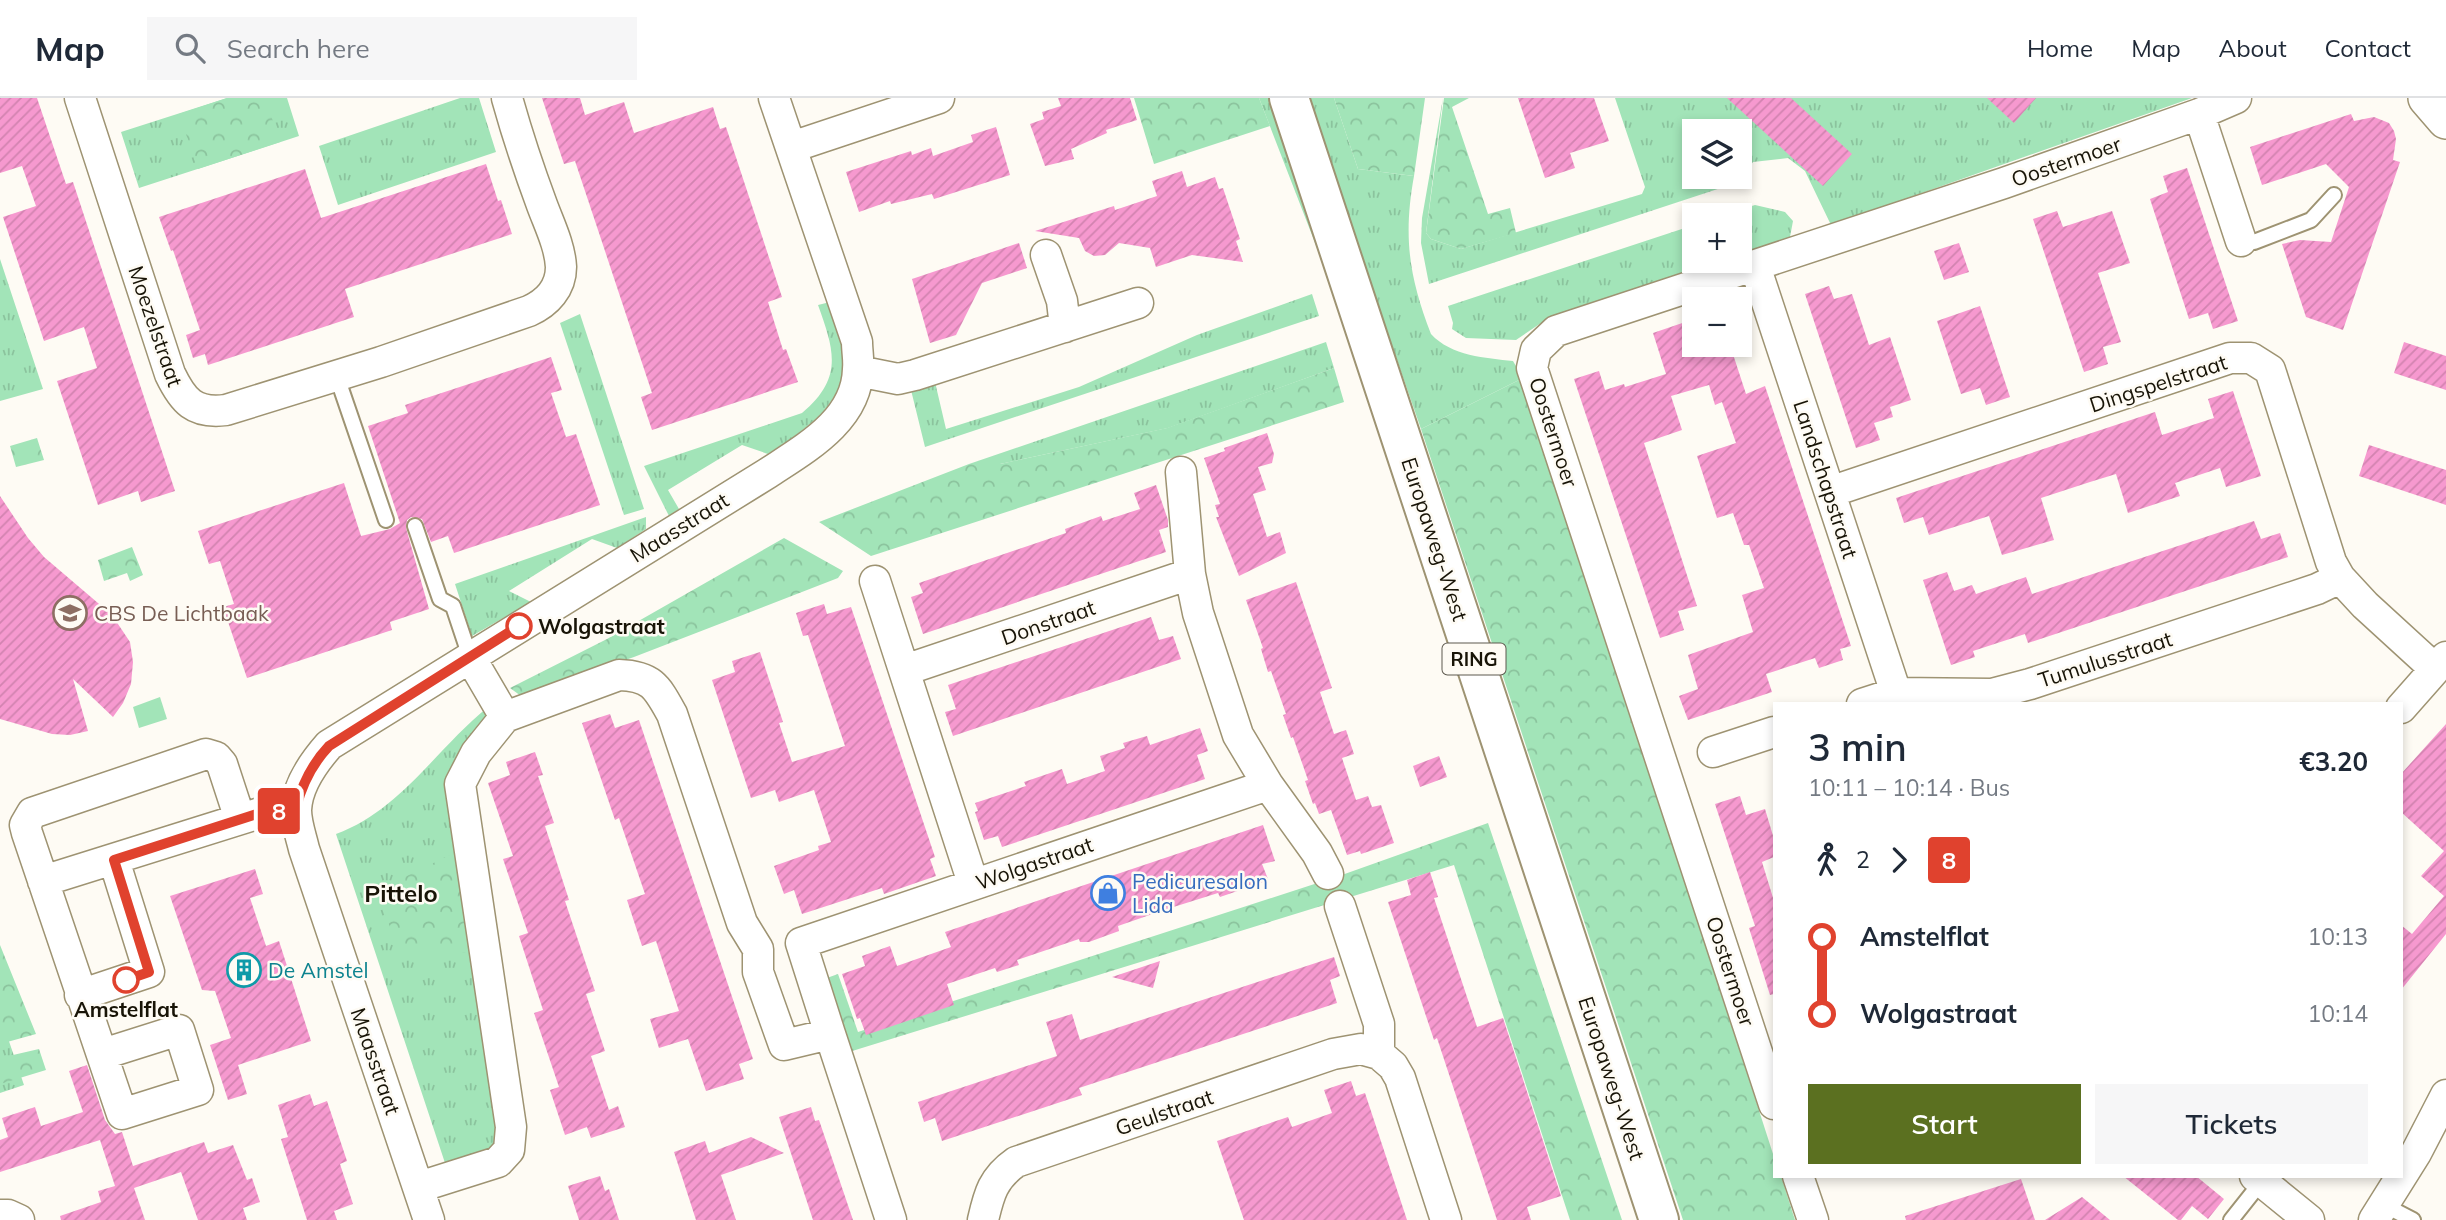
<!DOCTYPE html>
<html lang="en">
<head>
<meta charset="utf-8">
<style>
  body { margin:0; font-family:Mulish,sans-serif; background:#f6f6f7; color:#1f2937; height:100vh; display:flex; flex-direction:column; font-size:26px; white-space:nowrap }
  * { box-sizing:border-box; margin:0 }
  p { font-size:23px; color:#747a83 }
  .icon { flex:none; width:38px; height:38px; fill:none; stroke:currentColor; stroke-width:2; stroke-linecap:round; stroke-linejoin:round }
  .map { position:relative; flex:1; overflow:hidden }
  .drawer { position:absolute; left:1773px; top:604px; width:630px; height:476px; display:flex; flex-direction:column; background:#fff; border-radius:0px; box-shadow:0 4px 10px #0003 }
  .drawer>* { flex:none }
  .badge { padding:0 14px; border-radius:5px; font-size:24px; line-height:46px }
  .controls { position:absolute; left:1682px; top:21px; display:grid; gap:14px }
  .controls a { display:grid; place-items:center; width:70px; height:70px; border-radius:0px; background:#fff; box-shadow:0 4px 10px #0003; font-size:35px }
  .map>.badge { position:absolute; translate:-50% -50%; box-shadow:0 0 0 4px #fff }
  .legs { display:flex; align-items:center; gap:10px; height:77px; padding:0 35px; font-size:23px }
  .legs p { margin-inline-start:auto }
  .overview { display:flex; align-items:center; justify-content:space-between; height:119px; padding:0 35px }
  h1 { font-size:38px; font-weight:600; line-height:52px }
  .cta { display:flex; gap:14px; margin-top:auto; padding:14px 35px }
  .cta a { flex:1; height:80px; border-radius:0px; background:#5b7020; color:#fff; font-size:28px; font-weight:600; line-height:80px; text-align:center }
  .cta a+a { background:#f6f6f7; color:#1f2937 }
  ul { padding:0 35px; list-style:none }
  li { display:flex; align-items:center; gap:24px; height:77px; font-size:26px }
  li i { display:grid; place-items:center; width:10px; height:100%; margin:0 9px; background:currentColor }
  li i::after { content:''; width:18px; height:18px; margin:-9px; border:5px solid; border-radius:50%; background:#fff }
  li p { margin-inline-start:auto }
  li:first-child i { background:linear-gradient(#0000 50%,currentColor 0) }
  li:last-child i { background:linear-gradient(currentColor 50%,#0000 0) }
  header { display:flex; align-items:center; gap:42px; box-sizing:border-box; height:98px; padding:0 35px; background:#fff; border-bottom:2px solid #e0e1e3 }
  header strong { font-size:33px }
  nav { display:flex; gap:38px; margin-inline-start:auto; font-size:24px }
  .search { width:490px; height:63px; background:#f6f6f7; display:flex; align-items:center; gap:18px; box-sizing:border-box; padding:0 24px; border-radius:0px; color:#747a83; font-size:26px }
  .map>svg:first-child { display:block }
  .grass { fill:url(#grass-tufts); fill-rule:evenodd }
  .forest { fill:url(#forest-crowns) }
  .pitch { fill:#a2e4b8 }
  .building { fill:url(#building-hatch) }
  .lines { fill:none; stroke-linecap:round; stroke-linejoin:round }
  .service-casing { stroke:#9e9372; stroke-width:18 }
  .minor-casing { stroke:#9e9372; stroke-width:33 }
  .tertiary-casing { stroke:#9e9372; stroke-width:40 }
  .primary-casing { stroke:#9e9372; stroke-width:42 }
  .service { stroke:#fff; stroke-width:14 }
  .minor { stroke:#fff; stroke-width:30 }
  .tertiary { stroke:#fff; stroke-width:37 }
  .primary { stroke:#fff; stroke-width:38 }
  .line-1-casing { stroke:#fff; stroke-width:16 }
  .line-1 { stroke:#e0422e; stroke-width:10 }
  .stop-1-dot { fill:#fff; stroke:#e0422e; stroke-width:3.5 }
  .labels { text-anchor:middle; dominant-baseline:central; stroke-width:5; stroke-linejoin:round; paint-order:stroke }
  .shield { fill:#fefbf4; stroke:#5d594e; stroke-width:2 }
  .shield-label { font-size:19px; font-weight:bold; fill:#181407 }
  .street-label { font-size:21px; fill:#181407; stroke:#fefbf4 }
  .education-label { font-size:21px; fill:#785e54; stroke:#fefbf4; text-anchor:start }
  .stop-label { font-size:21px; font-weight:bold; fill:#181407; stroke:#fefbf4; text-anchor:start }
  .shop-label { font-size:21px; fill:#366cbe; stroke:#fefbf4; text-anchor:start }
  .culture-label { font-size:21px; fill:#0d838f; stroke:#fefbf4; text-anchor:start }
  .quarter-label { font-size:24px; font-weight:bold; fill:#181407; stroke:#fefbf4 }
</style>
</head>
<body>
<header>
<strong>Map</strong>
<div class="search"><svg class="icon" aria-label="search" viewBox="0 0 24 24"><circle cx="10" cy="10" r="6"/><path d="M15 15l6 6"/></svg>Search here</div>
<nav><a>Home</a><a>Map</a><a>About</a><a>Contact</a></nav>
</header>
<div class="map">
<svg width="2446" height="1122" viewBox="0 0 2446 1122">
  <defs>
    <pattern id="grass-tufts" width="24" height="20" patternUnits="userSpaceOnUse" patternTransform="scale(1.75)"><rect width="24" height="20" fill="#a2e4b8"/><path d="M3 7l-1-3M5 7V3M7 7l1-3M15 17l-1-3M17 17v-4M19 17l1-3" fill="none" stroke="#8bc39d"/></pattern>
    <pattern id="forest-crowns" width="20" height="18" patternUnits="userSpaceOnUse" patternTransform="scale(1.75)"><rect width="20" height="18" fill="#a2e4b8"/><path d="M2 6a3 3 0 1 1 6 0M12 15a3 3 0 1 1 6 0" fill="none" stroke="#8bc39d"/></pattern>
    <pattern id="building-hatch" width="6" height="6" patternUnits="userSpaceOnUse" patternTransform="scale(1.75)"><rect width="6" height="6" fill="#f699cf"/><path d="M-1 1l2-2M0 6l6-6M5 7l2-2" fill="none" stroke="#d283b0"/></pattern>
  </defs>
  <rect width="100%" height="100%" fill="#fefbf4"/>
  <!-- grass -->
  <path class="grass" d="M227,0H287L299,38L139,90L121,34Z
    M460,0H479L496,54L338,107L319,48Z
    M1259,0H1269L1329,181Z
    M1306,0H1334L1358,71L1414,78C1403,139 1409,179 1431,236C1451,258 1486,260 1513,263L1523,280L1421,331Z
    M1443,0L1426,135L1431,141L1461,151L1642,96L1645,89L1615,0H2192L1831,127L1805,73L1788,60L1753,64L1739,84L1429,186L1421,145L1422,120ZM1694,33H1740V79H1694Z
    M1755,107L1785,114L1793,123L1790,139L1740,156V117H1722Z
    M1694,127V163H1720L1541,225L1516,242L1466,240L1452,231L1453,225L1448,208Z
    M0,161L43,291L0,303Z
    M1312,196L1319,218L925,349L911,292L935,284L946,331L1079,289L1197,237Z
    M830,204C835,222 844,244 844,263C843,310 802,333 768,356L742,347L668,392L679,411L669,418L644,368L802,315C844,280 834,252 818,207Z
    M580,216L644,411L624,417L560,225Z
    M1326,244L1334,270L1168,330L1000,366H969Z
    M646,419V431L617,450L592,441L509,493L531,504L472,538L455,486Z
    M488,609L489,626L459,663L501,1032L488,1057L446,1068L336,736C400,713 437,650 488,609Z
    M0,917L24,987L0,995Z"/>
  <!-- forest -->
  <path class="forest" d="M227,0H265L280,44L198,71L179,16Z
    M1134,0H1259L1270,28L1154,66Z
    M1334,0H1425L1414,78L1358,71Z
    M1444,0H1469L1452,9L1488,116L1510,110L1516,135L1461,151L1431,141L1426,135Z
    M1334,270L1344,304L871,458L819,424L969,366H1000L1167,330Z
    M1523,280L1774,1059V1078H1781L1795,1122H1683L1421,331Z
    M37,340L44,362L16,369L10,348Z
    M784,440L843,473L838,480L634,559L521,598L510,590L607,541Z
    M132,449L143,477L130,483L127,475L104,483L98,462Z
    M1488,725L1622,1122H1570L1454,767L849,954L824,881L838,876L858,934L1339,778Z
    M458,753L476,855L399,852L376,793Z
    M0,847L36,936L0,946Z
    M39,951L46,972L0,986V960Z"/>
  <!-- pitch -->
  <path class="pitch" d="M160,599L167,621L139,630L133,609Z"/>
  <!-- building -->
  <path class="building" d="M0,0H37L66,86L73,84L175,393L141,404L138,393L98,407L57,283L97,270L84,229L44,243L3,119L36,108L22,68L0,75Z
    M542,0H580L585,17L624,4L634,35L713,9L720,31L726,29L782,199L768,204L783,252L786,251L798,284L652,332L641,299L652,295L604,150L575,63L564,66Z
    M1058,0H1130L1137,22L1106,32L1107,35L1071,51L1074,61L1045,68L1030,26L1044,21L1042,14L1061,8Z
    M1518,0H1594L1609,43L1570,55L1575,70L1545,80Z
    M1727,0H1791L1852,56L1823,88Z
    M1987,0H2036L2014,25Z
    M2351,16L2354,23L2374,19L2389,25L2394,33L2396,41L2393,62L2400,64L2343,232L2306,219L2282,146L2300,142L2331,144L2349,89L2326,66L2262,87L2250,49Z
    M996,29L1010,77L934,101L932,96L891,106L890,103L859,114L846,74L911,53L912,57L931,50L933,58L973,44L971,37Z
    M486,66L498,103L501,102L512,136L345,191L354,219L208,267L205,256L193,260L186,237L200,232L173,152L171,153L159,119L305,71L321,120Z
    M2187,70L2238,223L2213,231L2208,215L2189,221L2150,101L2168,94L2163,78Z
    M1182,73L1187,89L1215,79L1219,91L1223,90L1240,141L1236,143L1243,164L1192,157L1156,169L1150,150L1119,145L1105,157L1094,158L1085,153L1079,140L1035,133L1114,108L1115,112L1157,98L1152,83Z
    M2057,113L2063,129L2112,113L2130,165L2098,175L2121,244L2103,249L2108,266L2084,274L2033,121Z
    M1019,145L1027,170L982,185L956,237L930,245L912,181Z
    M1959,145L1969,174L1944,182L1934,153Z
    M1829,188L1834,201L1852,196L1869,247L1890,239L1911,302L1890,309L1893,319L1874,325L1880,342L1856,350L1805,196Z
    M1980,208L2010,299L1986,307L1980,290L1961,296L1937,223Z
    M1694,221V247H1730L1746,296L1765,288L1851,548L1840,551L1843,562L1819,570L1815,560L1766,576L1772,594L1688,622L1679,598L1698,591L1688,557L1753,534L1742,497L1764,490L1749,447H1744L1733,415L1717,420L1697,358L1736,345L1722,304L1715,307L1709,287L1671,298L1682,332L1644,345L1697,508L1678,513L1684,532L1660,540L1574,281L1599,273L1605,292L1624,286L1625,289L1666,276L1653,235Z
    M2404,244L2446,258V292L2394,275Z
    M551,259L562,292L551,295L566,339L576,336L600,407L454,455L448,438L431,444L422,421L411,419L407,422L406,430L429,511L390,524L392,532L247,580L223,509L234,506L220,463L209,466L198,433L344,385L361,438L390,431L400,425L368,328L408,315L405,307Z
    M2233,293L2261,378L2226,389L2220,370L2175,385L2180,398L2128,415L2116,376L2090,384L2041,400L2054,442L2002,457L1989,418L1929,437L1923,419L1904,425L1896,400L2155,314L2162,337L2214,320L2208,301Z
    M1267,335L1274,356L1272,365L1258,369L1266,392L1253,396L1267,439L1280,434L1286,455L1239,478L1216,419H1219L1215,407L1220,406L1204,360L1225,353L1224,350Z
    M2369,347L2446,372V407L2359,378Z
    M1156,387L1168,422V429L1159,432L1166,454L923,536L911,499L923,495L919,485L1066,435L1065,431L1101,418L1103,423L1140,411L1134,395Z
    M0,398L28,440L44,459L112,517L130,544L133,564L131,586L123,605L113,619L73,581L88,633L70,637L52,636L0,621Z
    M2254,423L2261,441L2280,435L2288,459L2028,545L2025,536L1973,553L1975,559L1951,567L1923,482L1947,474L1954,493L1972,487L1976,496L2026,479L2032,496Z
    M1296,484L1332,590L1320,594L1334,636L1346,632L1354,656L1342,660L1356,702L1368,698L1372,709L1381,707L1394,745L1361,756L1360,753L1347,757L1331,712L1319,716L1315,705L1313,706L1305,683L1308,682L1293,639L1291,640L1283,617L1286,616L1271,573L1268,574L1261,551L1263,550L1246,502Z
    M824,506L827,516L851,509L935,759L930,761L936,778L884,796L882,790L802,816L794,792L784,796L774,768L819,752L818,748L831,744L814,692L779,704L775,692L751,700L712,582L735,574L732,563L760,554L783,624L779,625L792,664L845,648L808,537L803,538L796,515Z
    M1151,519L1159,542L1173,538L1181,561L953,638L945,614L956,611L948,587Z
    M610,616L615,630L639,622L753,961L739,966L744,981L706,993L688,941L659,950L650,921L679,913L656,843L642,848L627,802L645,796L619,720L615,722L582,625Z
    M2446,626V836L2401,892V827L2412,836L2444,798L2421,778L2444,753L2401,714V676Z
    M1200,630L1208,653L1197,657L1205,681L1002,749L998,738L984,742L975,714L978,713L975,705L1026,688L1024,684L1062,671L1067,686L1105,673L1100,658L1125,650L1123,645L1147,638L1150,647Z
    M535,654L543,677L538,678L554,725L545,728L569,802L565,803L595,893L586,896L605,953L591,958L609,1012L618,1008L625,1029L591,1040L587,1029L565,1037L550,992L559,989L534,915L543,912L519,838L528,835L503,761L513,758L488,685L510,677L506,664Z
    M1439,658L1447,679L1420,689L1413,668Z
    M1740,698L1746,717L1765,711L1774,741V759L1762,764L1774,803V896L1770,897L1749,830L1755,828L1715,706Z
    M1263,727L1275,763L1262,766L1268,781L1261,785L1220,799L1218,795L1164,812L1118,828L1119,833L1089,844H1080L1079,841L1017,862L1019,867L997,874L995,870L947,886L954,907L866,937L860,920L857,921L842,876L865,868L862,858L890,848L897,868L951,849L945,834Z
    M255,771L263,796L250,800L266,848L279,843L311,943L238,967L247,996L228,1002L210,947L231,940L215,893L202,892L170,798Z
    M1430,774L1438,799L1434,800L1477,929L1503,920L1561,1098L1527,1109L1531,1122H1497L1437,940L1434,942L1388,804L1411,797L1407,782Z
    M1334,859L1340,878L1330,882L1337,905L1079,990L1082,997L942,1043L935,1020L924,1024L918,1004L1057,958L1046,924L1072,916L1080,942Z
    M1160,863L1153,890L1112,879Z
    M87,967L105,1022L115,1036L122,1034L133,1068L204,1044L208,1055L233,1047L247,1082L252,1080L260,1104L243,1110L247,1122H198L181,1074L134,1090L145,1122H61L60,1118L101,1104L98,1093L115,1088L100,1042L0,1074V1042L8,1039L2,1020L35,1009L41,1028L83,1014L69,973Z
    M1351,983L1356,998L1365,995L1407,1122H1244L1217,1043L1288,1019L1292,1029L1332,1015L1324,992Z
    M310,996L314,1008L327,1003L347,1063L340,1066L353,1106L334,1113L337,1122H307L281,1041L288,1039L278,1007Z
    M811,1009L815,1023L819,1022L853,1122H813L779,1019Z
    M751,1039L784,1055L721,1077L736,1122H696L674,1054L705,1043L709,1055Z
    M600,1078L605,1093L609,1091L619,1122H579L568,1088Z
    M2123,1078H2196L2224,1101L2208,1121L2192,1108L2181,1122H2178Z
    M2021,1081L2035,1122H1906L1905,1118Z
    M2082,1099L2110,1122H2045Z"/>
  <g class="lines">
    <!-- service casing -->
    <g class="service-casing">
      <path id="service" d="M2241,143L2254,144L2311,122L2334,97
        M336,276L386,422
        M415,428L440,501L453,508L470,559
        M2384,1107L2413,1122
        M2231,1122L2262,1083"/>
    </g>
    <!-- minor casing -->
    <g class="minor-casing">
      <path id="minor" d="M80,0L170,276C183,303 194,316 226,312L381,264L529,213C547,205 561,190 561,169C560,148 549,126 542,107C529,72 517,36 507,0
        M2199,16L2241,143
        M792,49L939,0
        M1046,157L1062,203L1065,229
        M1755,168L1896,595
        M858,273L898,281L915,277L1138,205
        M1181,374L1190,476L1198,515L1238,637L1268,687
        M1830,394L2230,260H2251L2270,272L2331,464L2340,480L2365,507L2435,571
        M875,483L973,785
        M470,559L505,619
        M905,572L1190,476
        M1862,606L1896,595L1992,596L2030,586L2317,491L2340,480
        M2401,610L2446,559
        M1713,654L1774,634
        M43,783L260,715L296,710
        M80,897L149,874L114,762
        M830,936L891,1122
        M103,956L179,932L198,992L122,1016L27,735L25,727L32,715L206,656L216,659L222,666L240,721
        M1379,956L1393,968L1400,980L1446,1122
        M1774,1006L1532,270L1536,252L1556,233L2004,85L2199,16L2236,0
        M1798,1078L1813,1122
        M2255,1078L2309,1122
        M419,1089L498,1064L509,1052L511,1029L460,686L476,655L505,619L619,577C652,578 657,589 672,616L742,825L758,851V874L784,947L830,936L801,845L1268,687L1317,755L1328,776
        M0,1117H8L19,1122
        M429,1122L304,751C301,738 296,725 296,712C297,688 314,664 329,647L768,375C806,350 857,322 858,271C859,262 857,253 857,244L774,0
        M983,1122C989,1096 993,1080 1016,1064L1333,956L1361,951L1379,956V926L1340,808
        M2374,1122L2416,1055L2446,997"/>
    </g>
    <!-- tertiary casing -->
    <g class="tertiary-casing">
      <path id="tertiary" d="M2427,0L2446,22"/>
    </g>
    <!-- primary casing -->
    <g class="primary-casing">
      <path id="primary" d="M1289,0L1659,1122"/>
    </g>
    <!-- service -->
    <use href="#service" class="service"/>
    <!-- minor -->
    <use href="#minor" class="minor"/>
    <!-- tertiary -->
    <use href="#tertiary" class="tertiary"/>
    <!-- primary -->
    <use href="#primary" class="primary"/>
  </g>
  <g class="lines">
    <!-- line-1 casing -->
    <g class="line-1-casing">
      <path id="line-1" d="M126,882L149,874L114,762L260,715L296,710C302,686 312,666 329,648L519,528"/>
    </g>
    <!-- line-1 -->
    <use href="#line-1" class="line-1"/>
  </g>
  <!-- icons -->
  <defs>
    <g id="school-ring" transform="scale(1.75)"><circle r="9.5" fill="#fefbf4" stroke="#8d6e63" stroke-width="1.5"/><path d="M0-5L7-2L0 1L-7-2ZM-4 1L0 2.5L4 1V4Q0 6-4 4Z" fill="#8d6e63"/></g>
    <g id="shop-ring" transform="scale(1.75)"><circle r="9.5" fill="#fefbf4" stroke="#3f7fe0" stroke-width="1.5"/><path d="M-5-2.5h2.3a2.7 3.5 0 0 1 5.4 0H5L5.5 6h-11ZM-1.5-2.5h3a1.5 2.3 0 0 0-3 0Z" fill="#3f7fe0"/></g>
    <g id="building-ring" transform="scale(1.75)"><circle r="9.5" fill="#fefbf4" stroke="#0f9aa8" stroke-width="1.5"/><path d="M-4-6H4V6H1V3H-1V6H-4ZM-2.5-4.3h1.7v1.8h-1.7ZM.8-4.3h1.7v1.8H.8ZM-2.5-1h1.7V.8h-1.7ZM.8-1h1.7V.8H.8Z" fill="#0f9aa8"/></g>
  </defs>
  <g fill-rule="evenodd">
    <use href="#school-ring" x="70" y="515"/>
    <use href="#shop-ring" x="1108" y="795"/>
    <use href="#building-ring" x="244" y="872"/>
  </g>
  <!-- markers -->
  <g class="stop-1-dot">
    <circle cx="519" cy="528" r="12"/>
    <circle cx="126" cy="882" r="12"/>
  </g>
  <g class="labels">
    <!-- shield labels -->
    <rect class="shield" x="1442.5" y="545.5" width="63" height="31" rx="5"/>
    <g class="shield-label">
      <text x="1474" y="561">RING</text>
    </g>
    <!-- street labels -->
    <g class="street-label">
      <text transform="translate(2066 63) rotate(-19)">Oostermoer</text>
      <text transform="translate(156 228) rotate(71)">Moezelstraat</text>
      <text transform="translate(2158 285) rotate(-18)">Dingspelstraat</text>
      <text transform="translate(1554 334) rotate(72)">Oostermoer</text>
      <text transform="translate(1826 381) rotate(72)">Landschapstraat</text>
      <text transform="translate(679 429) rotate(-32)">Maasstraat</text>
      <text transform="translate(1435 441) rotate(72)">Europaweg-West</text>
      <text transform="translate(1048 524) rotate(-19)">Donstraat</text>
      <text transform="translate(2105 561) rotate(-18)">Tumulusstraat</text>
      <text transform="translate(1034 765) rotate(-19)">Wolgastraat</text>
      <text transform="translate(1731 873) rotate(72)">Oostermoer</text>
      <text transform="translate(376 963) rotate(71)">Maasstraat</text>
      <text transform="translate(1612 980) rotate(72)">Europaweg-West</text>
      <text transform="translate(1164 1014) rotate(-19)">Geulstraat</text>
    </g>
    <!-- education labels -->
    <g class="education-label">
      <text x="94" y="515">CBS De Lichtbaak</text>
    </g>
    <!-- stop labels -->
    <g class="stop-label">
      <text x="538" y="528">Wolgastraat</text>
      <text x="126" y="911" text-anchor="middle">Amstelflat</text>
    </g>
    <!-- shop labels -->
    <g class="shop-label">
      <text x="1132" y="783">Pedicuresalon<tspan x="1132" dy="24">Lida</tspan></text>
    </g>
    <!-- culture labels -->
    <g class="culture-label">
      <text x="268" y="872">De Amstel</text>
    </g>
    <!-- quarter labels -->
    <g class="quarter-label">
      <text x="401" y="795">Pittelo</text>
    </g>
  </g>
</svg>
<div class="controls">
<a><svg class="icon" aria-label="layers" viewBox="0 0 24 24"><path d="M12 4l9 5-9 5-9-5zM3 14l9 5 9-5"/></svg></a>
<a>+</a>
<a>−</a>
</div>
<b class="badge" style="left:279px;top:713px;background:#e0422e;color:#fff">8</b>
<section class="drawer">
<div class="overview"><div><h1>3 min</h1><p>10:11 – 10:14 · Bus</p></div><b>€3.20</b></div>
<div class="legs"><svg class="icon" aria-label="walk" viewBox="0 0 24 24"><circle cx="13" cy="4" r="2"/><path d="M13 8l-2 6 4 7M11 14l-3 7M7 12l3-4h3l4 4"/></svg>2<svg class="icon" aria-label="forward" viewBox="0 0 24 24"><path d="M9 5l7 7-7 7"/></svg><b class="badge" style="background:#e0422e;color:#fff">8</b></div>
<ul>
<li><i style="color:#e0422e"></i><b>Amstelflat</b><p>10:13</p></li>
<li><i style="color:#e0422e"></i><b>Wolgastraat</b><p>10:14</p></li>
</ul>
<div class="cta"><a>Start</a><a>Tickets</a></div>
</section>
</div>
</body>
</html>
